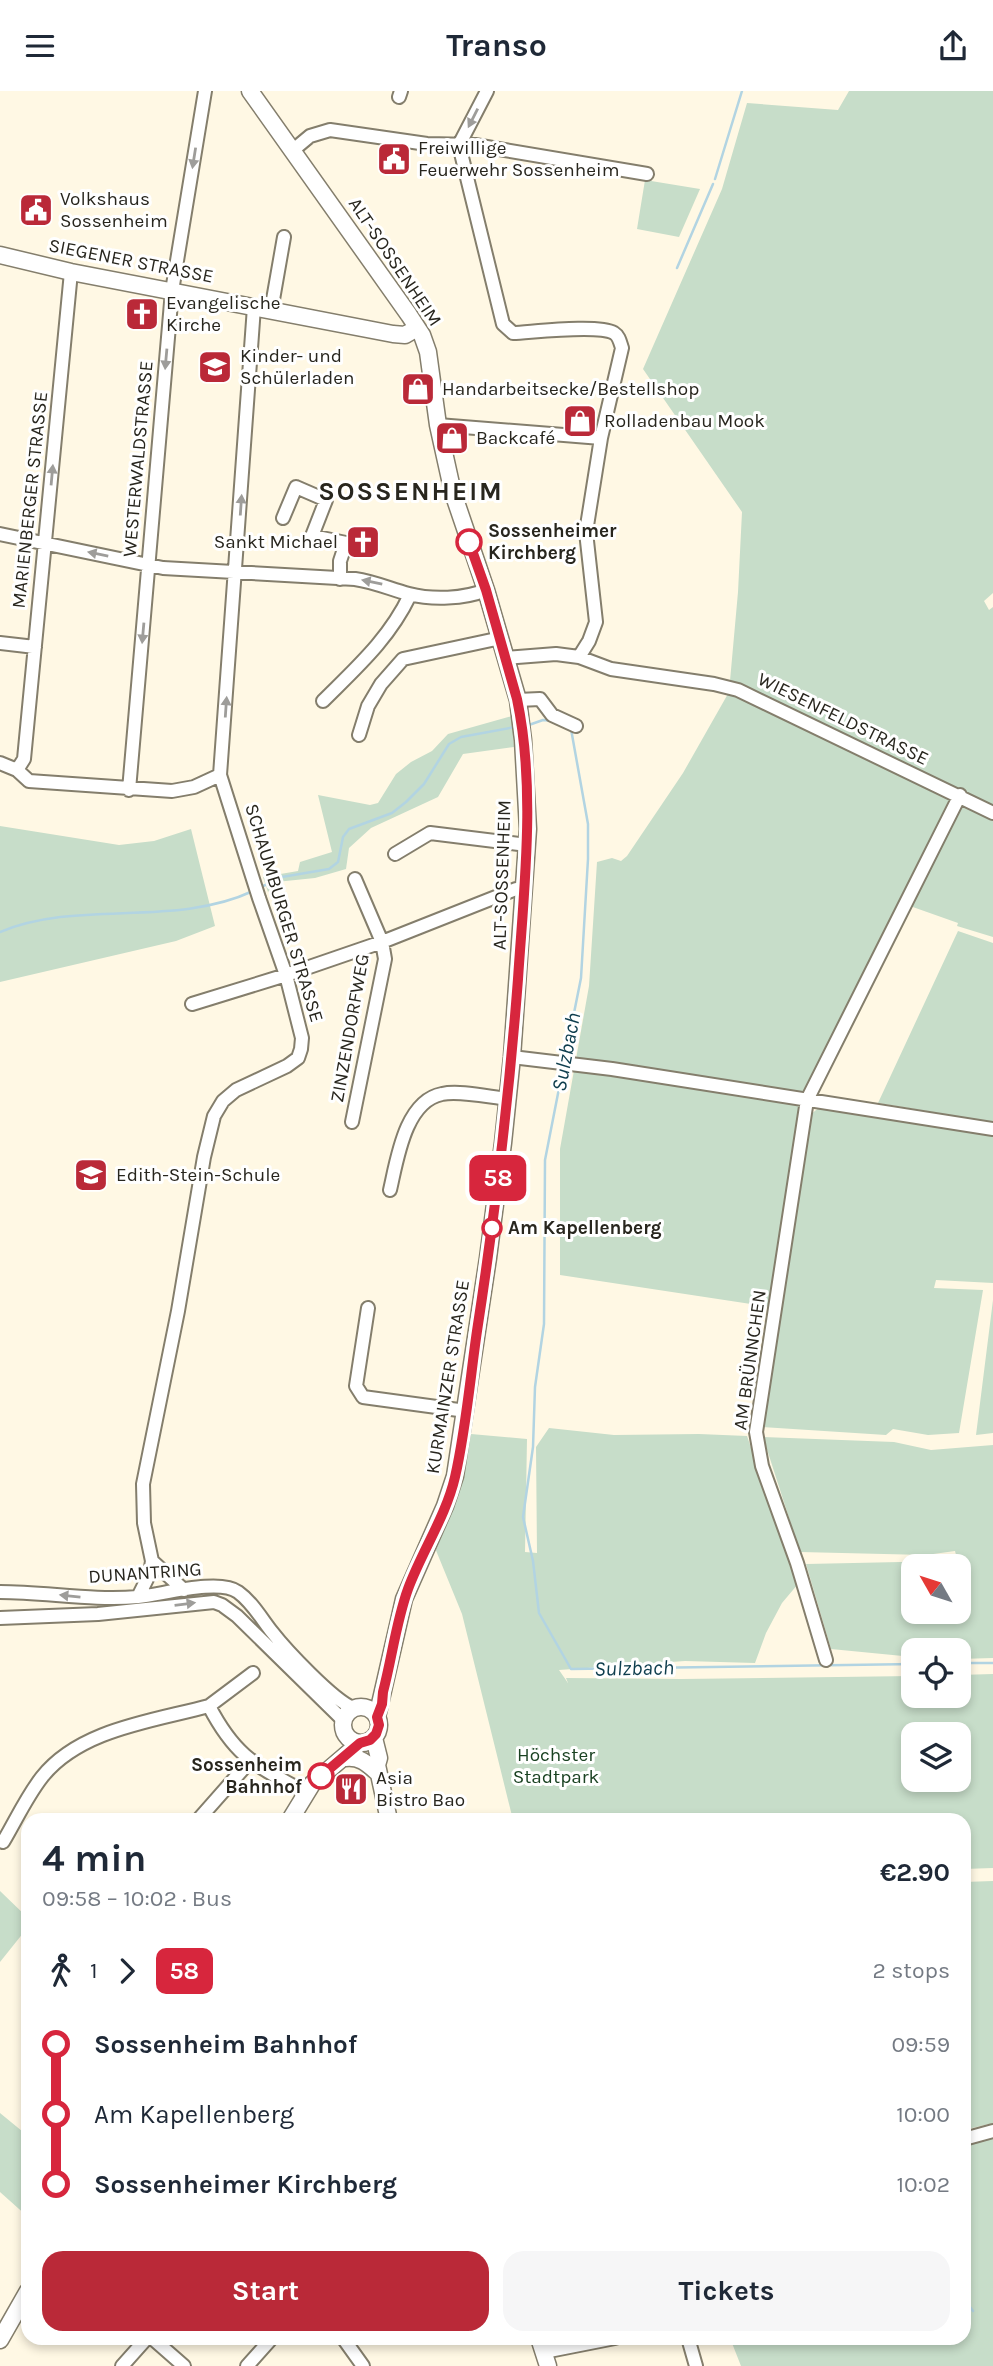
<!DOCTYPE html>
<html lang="en">
<head>
<meta charset="utf-8">
<style>
  body { margin:0; font-family:Karla,sans-serif; background:#f6f6f7; color:#1f2937; height:100vh; display:flex; flex-direction:column; font-size:26px; white-space:nowrap }
  * { box-sizing:border-box; margin:0 }
  p { font-size:23px; color:#747a83 }
  .icon { flex:none; width:38px; height:38px; fill:none; stroke:currentColor; stroke-width:2; stroke-linecap:round; stroke-linejoin:round }
  .map { position:relative; flex:1; overflow:hidden }
  .side { position:absolute; left:21px; top:1722px; width:950px; height:532px; display:flex; flex-direction:column; background:#fff; border-radius:21px; box-shadow:0 4px 10px #0003 }
  .side>* { flex:none }
  .badge { padding:0 14px; border-radius:10px; font-size:24px; line-height:46px }
  .needle { width:46px; rotate:309deg }
  .buttons { position:absolute; left:901px; top:1463px; display:grid; gap:14px }
  .buttons a { display:grid; place-items:center; width:70px; height:70px; border-radius:14px; background:#fff; box-shadow:0 4px 10px #0003; font-size:35px }
  .map>.badge { position:absolute; translate:-50% -50%; box-shadow:0 0 0 4px #fff }
  .legs { display:flex; align-items:center; gap:10px; height:77px; padding:0 21px; font-size:23px }
  .legs p { margin-inline-start:auto }
  .overview { display:flex; align-items:center; justify-content:space-between; height:119px; padding:0 21px }
  h1 { font-size:38px; font-weight:700; line-height:52px }
  .button { display:flex; gap:14px; margin-top:auto; padding:14px 21px }
  .button a { flex:1; height:80px; border-radius:21px; background:#ba2938; color:#fff; font-size:28px; font-weight:700; line-height:80px; text-align:center }
  .button a+a { background:#f6f6f7; color:#1f2937 }
  ul { padding:0 21px; list-style:none }
  li { display:flex; align-items:center; gap:24px; height:70px; font-size:26px }
  li i { display:grid; place-items:center; width:10px; height:100%; margin:0 9px; background:currentColor }
  li i::after { content:''; width:18px; height:18px; margin:-9px; border:5px solid; border-radius:50%; background:#fff }
  li p { margin-inline-start:auto }
  li:first-child i { background:linear-gradient(#0000 50%,currentColor 0) }
  li:last-child i { background:linear-gradient(currentColor 50%,#0000 0) }
  header { display:flex; justify-content:space-between; align-items:center; height:91px; padding:0 21px; background:#fff; font-size:32px; font-weight:700 }
  .map>svg:first-child { display:block }
  .green { fill:#c7ddc9; fill-rule:evenodd }
  .lines { fill:none; stroke-linecap:round; stroke-linejoin:round }
  .stream { stroke:#b2d4e2; stroke-width:2.5 }
  .street-casing { stroke:#847e6c; stroke-width:16 }
  .secondary-casing { stroke:#847e6c; stroke-width:19 }
  .street { stroke:#fff; stroke-width:12 }
  .secondary { stroke:#fff; stroke-width:16 }
  .oneway { fill:#9e9d9a }
  .line-1-casing { stroke:#fff; stroke-width:16 }
  .line-1 { stroke:#d7263d; stroke-width:10 }
  .stop-1-dot { fill:#fff; stroke:#d7263d; stroke-width:3.5 }
  .labels { text-anchor:middle; dominant-baseline:central; stroke-width:6; stroke-linejoin:round; paint-order:stroke }
  .poi-label { font-size:19px; fill:#28261e; stroke:#fff; text-anchor:start }
  .street-label { font-size:19px; fill:#28261e; stroke:#fff }
  .stop-label { font-size:19px; font-weight:bold; fill:#28261e; stroke:#fff; text-anchor:start }
  .park-label { font-size:19px; fill:#1a4222; stroke:#fff }
  .water-label { font-size:21px; font-style:italic; fill:#0d3d4d; stroke:#fff }
  .district-label { font-size:26px; font-weight:bold; letter-spacing:2px; fill:#28261e; stroke:#fff }
</style>
</head>
<body>
<header><svg class="icon" aria-label="menu" viewBox="0 0 24 24"><path d="M4 6h16M4 12h16M4 18h16"/></svg>Transo<svg class="icon" aria-label="share" viewBox="0 0 24 24"><path d="M12 15V3M7 8l5-5 5 5M5 13v7h14v-7"/></svg></header>
<div class="map">
<svg width="993" height="2275" viewBox="0 0 993 2275">
  <rect width="100%" height="100%" fill="#fff8e4"/>
  <!-- green -->
  <path class="green" d="M849,0H993V502L984,510L989,519L993,516V715L958,697L804,1002L771,1216L560,1184V1058L589,895L597,771L612,767L621,770L627,765L683,682L729,601L738,501L742,421L643,278L722,98L747,12L838,19Z
    M645,89L700,98L679,146L637,138Z
    M512,625L514,656L463,663L438,706L371,737L349,757L346,778L315,787L276,791L268,801L263,786L298,780L300,771L332,761L318,704L370,714L378,712L396,683L411,671L432,660L448,643Z
    M960,709L993,727V846L957,835L958,832L910,815Z
    M0,735L119,754L154,750L191,738L215,835L176,850L0,891Z
    M958,840L993,852V1031L878,1012Z
    M821,1015L933,1035L993,1043V1192L936,1189L934,1197L983,1199L959,1342L928,1344L893,1338L886,1344L761,1336L810,1024Z
    M993,1209V1342L976,1344Z
    M549,1337L614,1344L699,1343L747,1345L798,1493L782,1512L766,1542L755,1572L685,1570L559,1579L568,1592L566,1587L681,1588L913,1585L914,1605H959V1584L993,1583V1777L964,1778V1729H513L462,1523L435,1457L460,1398L471,1343L527,1348L525,1461L537,1462L536,1356ZM914,1643H959V1689H914Z
    M763,1346L894,1351L931,1359L993,1354V1567L959,1568V1559H914L913,1566L831,1558L806,1473L948,1470L955,1475H914V1521H959V1475L955,1460L926,1464L800,1461Z
    M993,1790V2032L964,2039V1791Z
    M0,1800L28,1827V1836L0,1871Z
    M0,2022L28,2045V2126L0,2101Z
    M993,2042V2275H741L730,2247H964V2049Z"/>
  <g class="lines">
    <!-- stream -->
    <path class="stream" d="M715,88L742,0
      M677,177L713,93
      M526,635L543,629L553,630
      M259,797L282,786L329,778L338,771L343,746L349,738L392,722L406,711L424,693L449,653L461,646L515,636
      M0,841C80,808 174,837 253,800
      M565,967L581,887L588,768V733L571,638
      M563,977L545,1069L544,1233L535,1296L533,1356L523,1426L533,1470L539,1522L571,1578L914,1573
      M959,1572H993
      M964,2215L970,2216L973,2220"/>
    <!-- street casing -->
    <g class="street-casing">
      <path id="street" d="M487,0L459,54L503,233L513,242C534,241 598,233 614,242C619,245 620,251 622,257L601,347L586,441L596,531L589,550L579,566
        M399,6L401,0
        M292,60L310,45L330,39L427,53L475,54L647,83
        M271,220L284,146
        M438,334L601,347
        M283,427L296,396L326,409L312,445L346,452L340,470V488
        M0,443L163,477L355,488C375,491 390,498 409,503C432,509 464,508 486,499
        M0,552L35,556
        M506,567L556,563L579,566L611,578L714,593L738,599L993,722
        M518,609L540,608L552,624L576,635
        M323,610C357,576 389,548 410,504
        M359,644L368,615L381,593L403,568L501,547
        M0,672L17,679L29,690L172,700L194,696L220,684
        M17,679L24,668L71,181
        M129,699L172,200L205,0
        M395,763L430,742L527,754
        M192,913L286,884L382,851L516,798L524,799
        M512,966L612,978L993,1038
        M352,1031L385,868L382,851L355,788
        M390,1099C397,1069 405,1010 442,1003C459,999 489,1006 508,1008
        M368,1217L356,1295L363,1306L466,1320
        M152,1470L184,1499
        M0,1501C46,1501 92,1510 138,1506C161,1504 219,1487 238,1501C252,1511 261,1527 272,1541C286,1559 333,1609 353,1617
        M138,1506L150,1482L152,1470L144,1432L143,1393L178,1220L204,1066L214,1025L223,1010L236,999L287,975L298,967L301,958L302,947L286,884L259,807L220,684L254,216
        M0,1527L98,1523L214,1511L222,1514L237,1525L343,1629
        M826,1569L797,1472L762,1375L756,1341L807,1009L960,704
        M209,1615L253,1582
        M198,1729L250,1670
        M3,1751C16,1729 27,1705 42,1686C80,1638 154,1630 209,1615C236,1667 256,1674 306,1702
        M964,2048L993,2040
        M152,2247L184,2275
        M343,2247L363,2275
        M688,2247L696,2275
        M544,2261L615,2247
        M122,2275L147,2247
        M247,2275L272,2247"/>
    </g>
    <!-- secondary casing -->
    <g class="secondary-casing">
      <path id="secondary" d="M250,0L409,224L422,244L428,261L438,334L453,402L486,499L518,609L523,649L528,738L512,966L503,1052L488,1167L455,1385L445,1415L404,1508L377,1626
        M0,164L71,181L393,243L405,244L417,237
        M343 1634a18 18 0 1 1 36 0a18 18 0 1 1-36 0Z
        M374,1647L379,1667L377,1674L389,1729
        M345,1667C360,1665 368,1673 378,1682
        M290,1729L312,1693L360,1652
        M539,2247L548,2275
        M0,2249L28,2200"/>
    </g>
    <!-- street -->
    <use href="#street" class="street"/>
    <!-- secondary -->
    <use href="#secondary" class="secondary"/>
  </g>
  <!-- one-way arrows -->
  <defs><path id="oneway-solid" d="M-6-.8H1V-3.2L6.5 0L1 3.2V.8H-6Z" transform="scale(1.75)"/></defs>
  <g class="oneway">
    <use href="#oneway-solid" transform="translate(473 27) rotate(117)"/>
    <use href="#oneway-solid" transform="translate(194 67) rotate(99)"/>
    <use href="#oneway-solid" transform="translate(166 268) rotate(95)"/>
    <use href="#oneway-solid" transform="translate(52 384) rotate(-85)"/>
    <use href="#oneway-solid" transform="translate(241 414) rotate(-86)"/>
    <use href="#oneway-solid" transform="translate(98 463) rotate(-168)"/>
    <use href="#oneway-solid" transform="translate(372 491) rotate(-168)"/>
    <use href="#oneway-solid" transform="translate(143 542) rotate(95)"/>
    <use href="#oneway-solid" transform="translate(226 616) rotate(-86)"/>
    <use href="#oneway-solid" transform="translate(70 1505) rotate(-174)"/>
    <use href="#oneway-solid" transform="translate(185 1513) rotate(-7)"/>
  </g>
  <g class="lines">
    <!-- line-1 casing -->
    <g class="line-1-casing">
      <path id="line-1" d="M321,1685L360,1652L370,1649L376,1643L379,1634L377,1626L382,1613L383,1601C392,1567 396,1531 408,1498C422,1460 446,1425 455,1386C466,1338 470,1288 477,1240C495,1123 509,1006 518,888C524,797 536,698 517,608L486,499L469,451"/>
    </g>
    <!-- line-1 -->
    <use href="#line-1" class="line-1"/>
  </g>
  <!-- icons -->
  <defs>
    <g id="civic-square" transform="scale(1.75)"><rect x="-9" y="-9" width="18" height="18" rx="4" fill="#ba2938" stroke="#fff"/><path d="M-.6-6.5H3V-4.5H.6V-3L4-1V1h2V6H-6V1h2V-1L-.6-3ZM-1.2 2.5V6h2.4V2.5Z" fill="#fff"/></g>
    <g id="church-square" transform="scale(1.75)"><rect x="-9" y="-9" width="18" height="18" rx="4" fill="#ba2938" stroke="#fff"/><path d="M-1.2-6h2.4v3.5h3.3v2.4h-3.3V6h-2.4V-.1h-3.3v-2.4h3.3Z" fill="#fff"/></g>
    <g id="school-square" transform="scale(1.75)"><rect x="-9" y="-9" width="18" height="18" rx="4" fill="#ba2938" stroke="#fff"/><path d="M0-5L7-2L0 1L-7-2ZM-4 1L0 2.5L4 1V4Q0 6-4 4Z" fill="#fff"/></g>
    <g id="shop-square" transform="scale(1.75)"><rect x="-9" y="-9" width="18" height="18" rx="4" fill="#ba2938" stroke="#fff"/><path d="M-5-2.5h2.3a2.7 3.5 0 0 1 5.4 0H5L5.5 6h-11ZM-1.5-2.5h3a1.5 2.3 0 0 0-3 0Z" fill="#fff"/></g>
    <g id="restaurant-square" transform="scale(1.75)"><rect x="-9" y="-9" width="18" height="18" rx="4" fill="#ba2938" stroke="#fff"/><path d="M-5-6h1v4h1v-4h1v4h1v-4h1v5L-1.5 .5V6h-2V.5L-5-1ZM5-6V6H3V1.5H1.5Q1.5-4 5-6Z" fill="#fff"/></g>
  </defs>
  <g fill-rule="evenodd">
    <use href="#civic-square" x="394" y="68"/>
    <use href="#civic-square" x="36" y="119"/>
    <use href="#church-square" x="142" y="223"/>
    <use href="#school-square" x="215" y="276"/>
    <use href="#shop-square" x="418" y="298"/>
    <use href="#shop-square" x="580" y="330"/>
    <use href="#shop-square" x="452" y="347"/>
    <use href="#church-square" x="363" y="451"/>
    <use href="#school-square" x="91" y="1084"/>
    <use href="#restaurant-square" x="351" y="1698"/>
  </g>
  <!-- markers -->
  <g class="stop-1-dot">
    <circle cx="469" cy="451" r="12"/>
    <circle cx="492" cy="1137" r="9"/>
    <circle cx="321" cy="1685" r="12"/>
  </g>
  <g class="labels">
    <!-- poi labels -->
    <g class="poi-label">
      <text x="418" y="57">Freiwillige<tspan x="418" dy="22">Feuerwehr Sossenheim</tspan></text>
      <text x="60" y="108">Volkshaus<tspan x="60" dy="22">Sossenheim</tspan></text>
      <text x="166" y="212">Evangelische<tspan x="166" dy="22">Kirche</tspan></text>
      <text x="240" y="265">Kinder- und<tspan x="240" dy="22">Schülerladen</tspan></text>
      <text x="442" y="298">Handarbeitsecke/Bestellshop</text>
      <text x="604" y="330">Rolladenbau Mook</text>
      <text x="476" y="347">Backcafé</text>
      <text x="338" y="451" text-anchor="end">Sankt Michael</text>
      <text x="116" y="1084">Edith-Stein-Schule</text>
      <text x="376" y="1687">Asia<tspan x="376" dy="22">Bistro Bao</tspan></text>
    </g>
    <!-- street labels -->
    <g class="street-label">
      <text transform="translate(131 170) rotate(11)">SIEGENER STRASSE</text>
      <text transform="translate(395 171) rotate(56)">ALT-SOSSENHEIM</text>
      <text transform="translate(138 368) rotate(-85)">WESTERWALDSTRASSE</text>
      <text transform="translate(30 409) rotate(-84)">MARIENBERGER STRASSE</text>
      <text transform="translate(843 628) rotate(26)">WIESENFELDSTRASSE</text>
      <text transform="translate(502 784) rotate(-88)">ALT-SOSSENHEIM</text>
      <text transform="translate(284 822) rotate(73)">SCHAUMBURGER STRASSE</text>
      <text transform="translate(350 937) rotate(-80)">ZINZENDORFWEG</text>
      <text transform="translate(750 1269) rotate(-82)">AM BRÜNNCHEN</text>
      <text transform="translate(448 1286) rotate(-81)">KURMAINZER STRASSE</text>
      <text transform="translate(145 1482) rotate(-4)">DUNANTRING</text>
    </g>
    <!-- stop labels -->
    <g class="stop-label">
      <text x="488" y="440">Sossenheimer<tspan x="488" dy="22">Kirchberg</tspan></text>
      <text x="508" y="1137">Am Kapellenberg</text>
      <text x="302" y="1674" text-anchor="end">Sossenheim<tspan x="302" dy="22">Bahnhof</tspan></text>
    </g>
    <!-- park labels -->
    <g class="park-label">
      <text x="556" y="1664">Höchster<tspan x="556" dy="22">Stadtpark</tspan></text>
    </g>
    <!-- water labels -->
    <g class="water-label">
      <text transform="translate(566 961) rotate(-79)">Sulzbach</text>
      <text transform="translate(634 1577) rotate(-1)">Sulzbach</text>
    </g>
    <!-- district labels -->
    <g class="district-label">
      <text x="411" y="400">SOSSENHEIM</text>
    </g>
  </g>
</svg>
<div class="buttons">
<a><svg class="needle" viewBox="-14 -14 28 28"><path d="M0-13l5 13h-10z" fill="#e53935"/><path d="M0 13l5-13h-10z" fill="#747a83"/></svg></a>
<a><svg class="icon" aria-label="locate" viewBox="0 0 24 24"><circle cx="12" cy="12" r="6"/><path d="M12 2v4M12 18v4M2 12h4M18 12h4"/></svg></a>
<a><svg class="icon" aria-label="layers" viewBox="0 0 24 24"><path d="M12 4l9 5-9 5-9-5zM3 14l9 5 9-5"/></svg></a>
</div>
<b class="badge" style="left:498px;top:1087px;background:#d7263d;color:#fff">58</b>
<section class="side">
<div class="overview"><div><h1>4 min</h1><p>09:58 – 10:02 · Bus</p></div><b>€2.90</b></div>
<div class="legs"><svg class="icon" aria-label="walk" viewBox="0 0 24 24"><circle cx="13" cy="4" r="2"/><path d="M13 8l-2 6 4 7M11 14l-3 7M7 12l3-4h3l4 4"/></svg>1<svg class="icon" aria-label="forward" viewBox="0 0 24 24"><path d="M9 5l7 7-7 7"/></svg><b class="badge" style="background:#d7263d;color:#fff">58</b><p>2 stops</p></div>
<ul>
<li><i style="color:#d7263d"></i><b>Sossenheim Bahnhof</b><p>09:59</p></li>
<li><i style="color:#d7263d"></i><span>Am Kapellenberg</span><p>10:00</p></li>
<li><i style="color:#d7263d"></i><b>Sossenheimer Kirchberg</b><p>10:02</p></li>
</ul>
<div class="button"><a>Start</a><a>Tickets</a></div>
</section>
</div>
</body>
</html>
